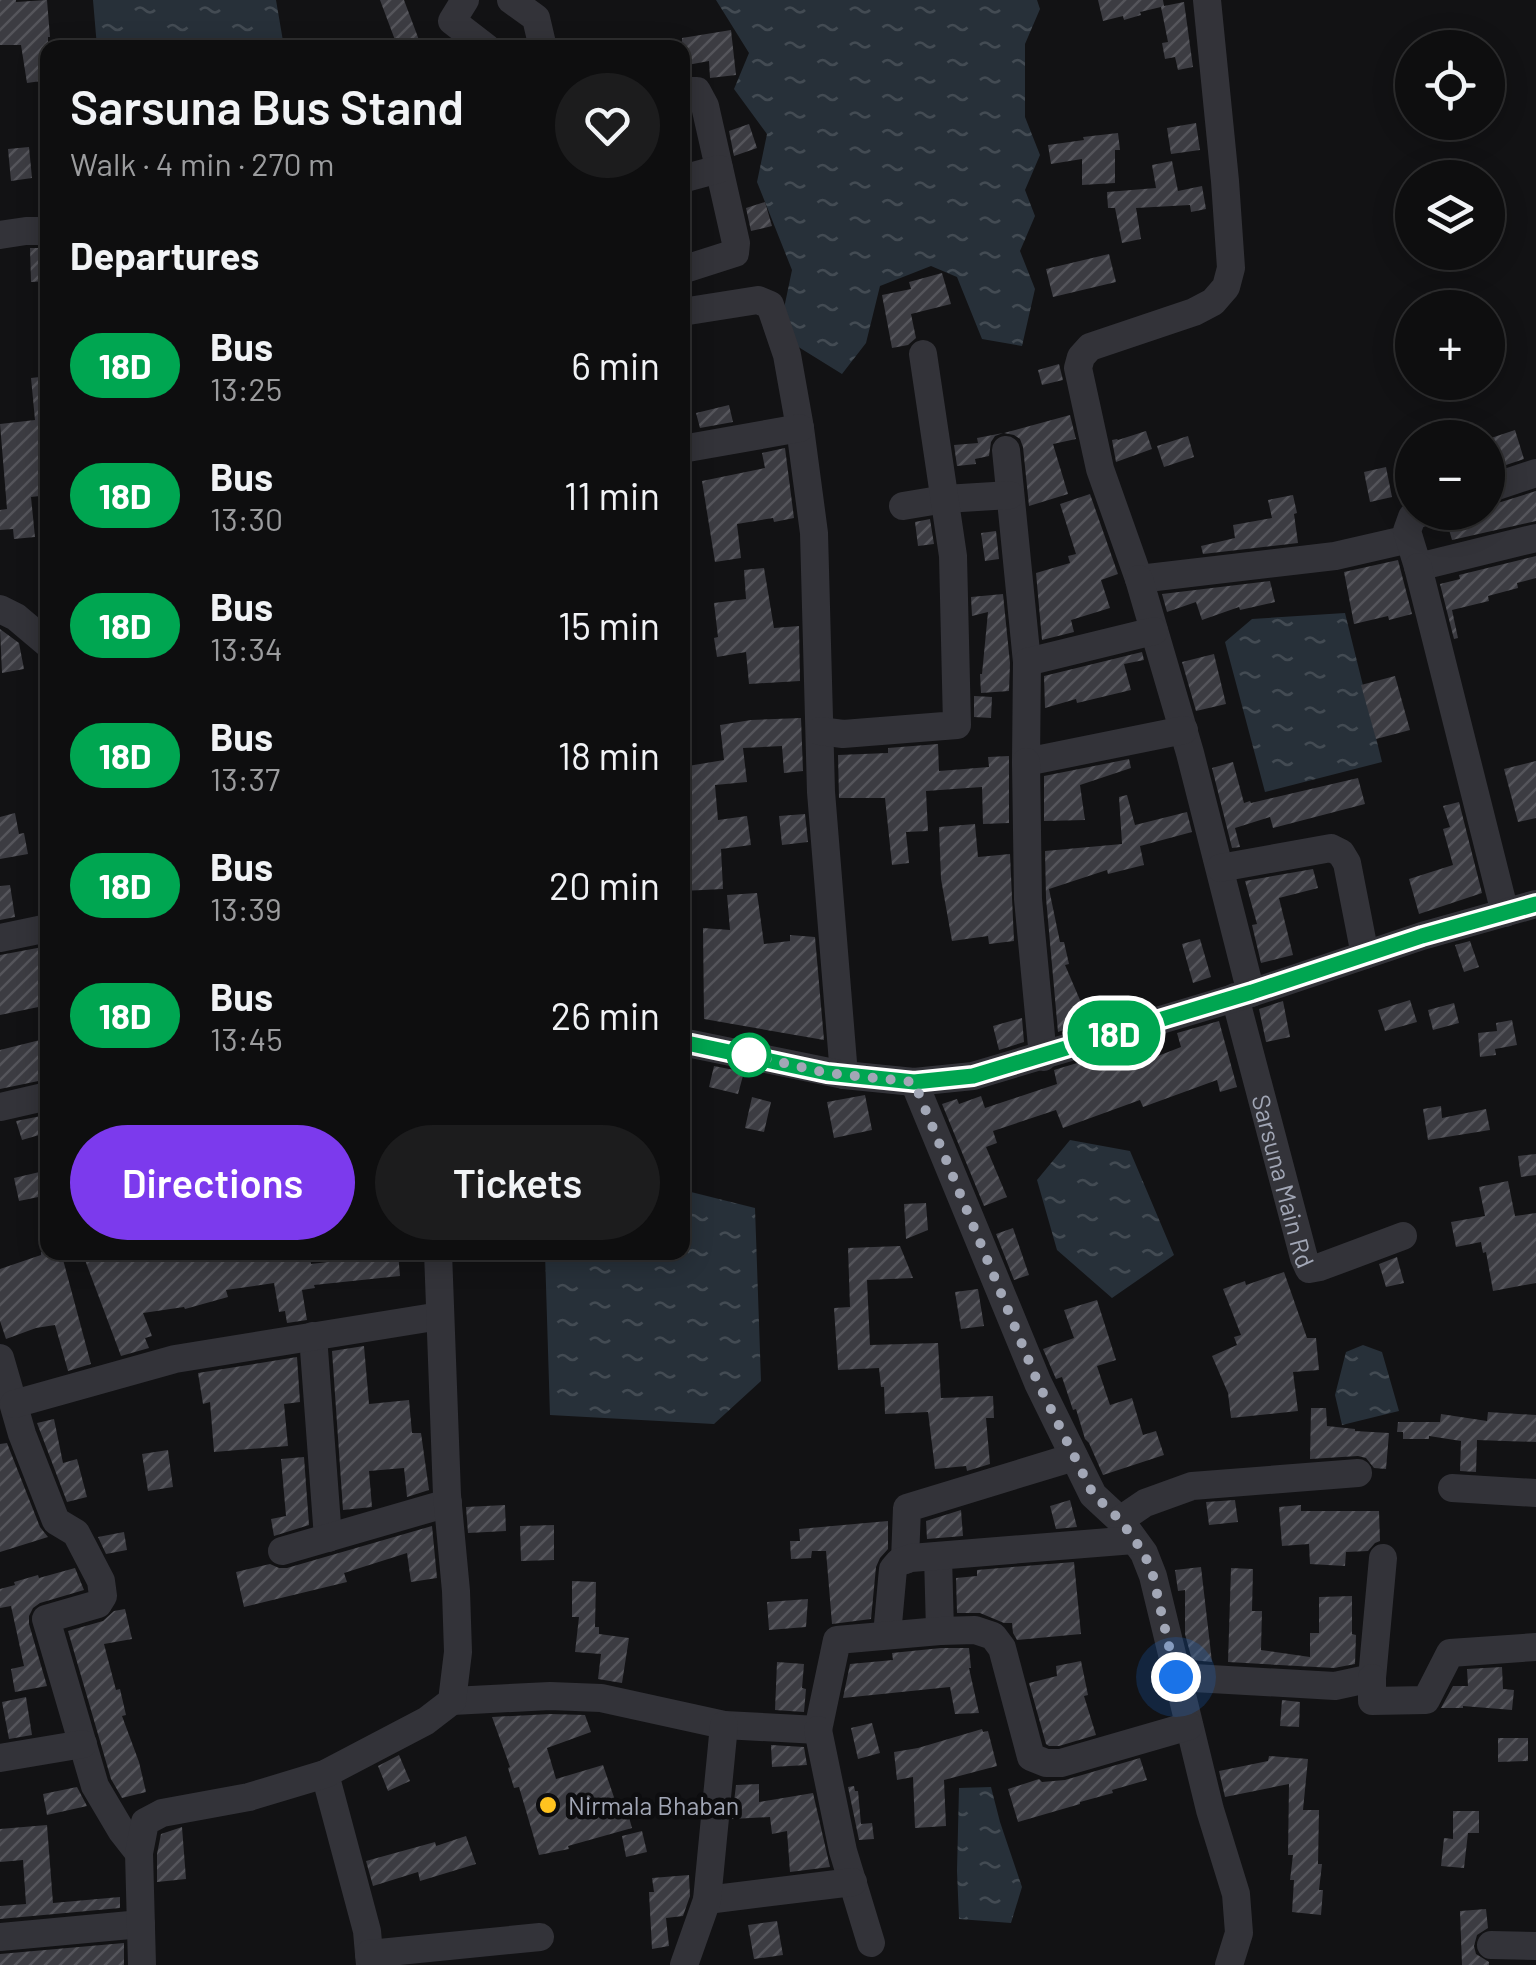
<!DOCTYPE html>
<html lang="en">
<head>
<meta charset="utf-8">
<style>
  body { margin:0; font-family:Barlow,sans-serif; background:#1c1c1d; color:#f1f3f6; height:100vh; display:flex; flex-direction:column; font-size:38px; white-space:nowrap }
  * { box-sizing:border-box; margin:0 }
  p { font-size:32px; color:#9b9c9e }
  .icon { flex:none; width:55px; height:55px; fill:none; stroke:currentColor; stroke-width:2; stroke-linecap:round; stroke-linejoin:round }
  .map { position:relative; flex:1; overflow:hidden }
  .sheet { position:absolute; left:40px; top:40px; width:650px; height:1220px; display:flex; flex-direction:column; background:#0e0e0f; border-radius:20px; box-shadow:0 5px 25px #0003,0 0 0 2px #2e2e2f }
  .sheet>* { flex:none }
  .badge { padding:0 20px; border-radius:32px; font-size:35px; line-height:65px }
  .controls { position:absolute; left:1395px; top:30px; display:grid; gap:20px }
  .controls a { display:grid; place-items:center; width:110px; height:110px; border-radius:50%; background:#0e0e0f; box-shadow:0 5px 25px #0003,0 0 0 2px #2e2e2f; font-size:50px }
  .you { position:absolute; width:50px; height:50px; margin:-25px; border:8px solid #fff; border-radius:50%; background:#1a73e8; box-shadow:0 0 0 15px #1a73e833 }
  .map>.badge { position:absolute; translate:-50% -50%; box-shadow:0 0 0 5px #fff }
  h2 { padding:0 30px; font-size:38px; line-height:90px }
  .round { display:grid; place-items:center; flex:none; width:105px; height:105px; border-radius:52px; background:#1c1c1d }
  .overview { display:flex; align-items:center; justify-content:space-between; height:170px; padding:0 30px }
  h1 { font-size:48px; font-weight:600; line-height:75px }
  .button { display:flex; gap:20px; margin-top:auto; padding:20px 30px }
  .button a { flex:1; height:115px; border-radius:60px; background:#7c3aed; color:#fff; font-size:40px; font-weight:600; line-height:115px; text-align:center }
  .button a+a { background:#1c1c1d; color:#f1f3f6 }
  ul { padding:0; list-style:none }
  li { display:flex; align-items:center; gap:30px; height:130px; padding:0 30px }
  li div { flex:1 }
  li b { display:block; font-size:38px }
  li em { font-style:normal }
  li .badge { min-width:110px; font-weight:700; text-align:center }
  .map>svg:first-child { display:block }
  .water { fill:url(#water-ripples) }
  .building { fill:url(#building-hatch) }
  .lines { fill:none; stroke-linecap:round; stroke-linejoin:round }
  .minor { stroke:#333339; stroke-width:28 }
  .line-casing { stroke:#fff; stroke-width:22 }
  .line { stroke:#00a651; stroke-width:15 }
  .walk { stroke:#a2a7b6; stroke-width:10; stroke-dasharray:0 18 }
  .stop-dot { fill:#fff; stroke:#00a651; stroke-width:5 }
  .poi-dot { fill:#ffc31f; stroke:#0d0d0f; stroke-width:4 }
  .labels { text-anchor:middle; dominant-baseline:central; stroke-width:9; stroke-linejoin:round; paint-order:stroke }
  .street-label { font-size:25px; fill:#a2a7b6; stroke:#0d0d0f }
  .poi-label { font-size:25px; fill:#a2a7b6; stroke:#0d0d0f; text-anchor:start }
</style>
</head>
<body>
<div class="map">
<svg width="1536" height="1965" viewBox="0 0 1536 1965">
  <defs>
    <pattern id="water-ripples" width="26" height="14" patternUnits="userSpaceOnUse" patternTransform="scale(2.5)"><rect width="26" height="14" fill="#273039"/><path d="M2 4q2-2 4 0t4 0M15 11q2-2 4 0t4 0" fill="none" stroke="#434b53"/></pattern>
    <pattern id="building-hatch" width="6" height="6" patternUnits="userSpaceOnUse" patternTransform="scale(2.5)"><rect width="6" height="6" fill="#3c3c42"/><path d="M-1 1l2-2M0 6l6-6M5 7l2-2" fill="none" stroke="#55555b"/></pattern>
  </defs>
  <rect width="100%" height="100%" fill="#121214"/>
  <!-- water -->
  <path class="water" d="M93,0H276L284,47H97Z
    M716,0H1037L1040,9L1025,44V117L1040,155L1025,190L1035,216L1020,251L1035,289L1022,346L982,339L957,277L931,266L880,286L866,343L842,374L792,343L782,318L792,270L757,182L767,134L734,89L749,53Z
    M1345,613L1382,762L1265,792L1225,642L1252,619Z
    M1070,1140L1130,1151L1174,1255L1112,1298L1057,1250L1037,1180Z
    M683,1190L755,1208L761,1381L714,1424L550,1415L545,1253L682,1252Z
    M1363,1345L1382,1352L1399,1411L1342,1425L1335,1395L1346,1352Z
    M991,1787L1000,1822L1022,1887L1011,1923L959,1919L957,1871L959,1788Z"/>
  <!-- building -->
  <path class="building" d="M0,0H16V2L47,0L50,37H48V80L27,83L21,45H0Z
    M380,0H404L422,48H398Z
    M1098,0H1163L1164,6L1184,2L1193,67L1178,70L1175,57L1165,59L1162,43L1168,42L1161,7L1140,12L1141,15L1124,20L1123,16L1103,21Z
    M731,30L736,75L710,78L709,61L682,66V38Z
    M1196,123L1200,150L1171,154L1167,128Z
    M749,124L757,148L734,156L729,131Z
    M1118,133L1120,150H1115V183L1082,185V159L1051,164L1048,145L1084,140L1083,137Z
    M29,147L32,178L11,181L8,149Z
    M1172,161L1178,191L1202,186L1206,209L1191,212L1190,205L1136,208L1141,239L1122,243L1115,208H1108L1107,192L1156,188L1152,165Z
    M765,202L772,226L751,231L746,208Z
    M30,248H48V281L31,282Z
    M1109,254L1116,282L1053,297L1046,269Z
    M942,273L951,304L911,314L916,338L908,345L892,348L882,295L911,289L909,282Z
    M1059,364L1063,380L1042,385L1038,370Z
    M48,376V495L31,497L35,537L14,539L13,529L0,530V510L7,509L0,424L35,420L31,378Z
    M729,405L733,422L700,428L696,413Z
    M1070,415L1076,439L1053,444L1068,494L1029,506L1023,447L1020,439L1014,435L1004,433Z
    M1515,430L1524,459L1488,471V439Z
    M1146,431L1152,449L1116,462L1112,440L1117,439L1118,440Z
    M1003,433L995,436L991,442L989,456L975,459L976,464L957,466L954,445L978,443L977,438Z
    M1188,436L1194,457L1164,467L1157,446Z
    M785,448L794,518L774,522L773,518L737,524L741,558L715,562L702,481L765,468L762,453Z
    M1386,467L1392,497L1370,502L1364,472Z
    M1536,491V521L1452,540L1444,512H1488V506Z
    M1090,494L1118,574L1101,580L1110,608L1071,620L1074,632L1042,640L1036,573L1070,563L1068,556L1076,554L1060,504Z
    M1293,495L1297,513L1294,514L1298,543L1203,554L1201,546L1235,538L1233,525L1272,518L1268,500Z
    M930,519L934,544L918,546L915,522Z
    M996,531L999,559L985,561L981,533Z
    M1536,556V578L1517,583L1518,588L1488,596L1489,601L1452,610L1458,638L1454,639L1440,584L1460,579L1459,575Z
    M1398,560L1412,614L1389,620L1388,616L1354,624L1344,572Z
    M764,568L774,628L799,626L800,681L749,684L746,652L717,657L714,638L718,637L714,603L746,599L744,570Z
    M1270,581L1275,602L1240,610L1239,607L1202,620L1196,602L1167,612L1162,594Z
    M1003,594L1010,663L1009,691L981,693L980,674H982L988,612L972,616L971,597Z
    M0,629L19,643L24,669L2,673Z
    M1142,652L1144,660L1124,664L1131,690L1077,703L1076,699L1045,708L1044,676Z
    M1214,654L1226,704L1196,711L1182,662Z
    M1395,676L1410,730L1376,739L1361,685Z
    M974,696L992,697L991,718L974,717Z
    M801,718L803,771L784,773L782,746L743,748L747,782L715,785L718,820L747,816L751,845L721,849L723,889L682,891V767L724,760L720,725L751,720Z
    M938,744L939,771L989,767L988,757L1009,756V823L983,824L982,787L926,791L928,831L906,832L909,863L892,865L885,798H839L838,755L888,753V748Z
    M1129,759L1131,768L1080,785L1085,820L1044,821V776Z
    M1536,761V818L1518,822L1504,769Z
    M1233,762L1244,803L1250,801L1251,803L1358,778L1365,804L1273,828L1270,817L1235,828L1240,847L1232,848L1212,768Z
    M1127,795L1135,825L1187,812L1192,832L1140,846L1144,865L1108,874L1107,870L1049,889L1060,942H1064L1069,964L1065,965L1089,1021L1058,1032L1046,898L1045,851L1122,844L1119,797Z
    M1459,802L1482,893L1419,914L1409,879L1453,865L1443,829L1450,827L1443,806Z
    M15,813L19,834L24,833L28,854L0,859V817Z
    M805,814L808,842L782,845L779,816Z
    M975,824L978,857L1010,854L1014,941L989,944L988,936L952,941L941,879L939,827Z
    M1313,869L1318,888L1279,898L1293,955L1261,963L1252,925L1257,924L1245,881Z
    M10,885L15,917L0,920V886Z
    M757,893L764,944L790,941V935L815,937L824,1040L704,1019L703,928L730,930L727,895Z
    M1200,939L1211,977L1193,983L1182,944Z
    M1470,941L1479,967L1464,972L1455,945Z
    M48,946V1005L0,1015V955Z
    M1410,1000L1417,1022L1385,1031L1378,1010Z
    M1283,1001L1290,1037L1266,1042L1259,1009Z
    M1454,1003L1459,1023L1433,1030L1428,1010Z
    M1022,1018L1024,1042L999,1050L993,1026Z
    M1512,1020L1517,1045L1495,1049L1496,1055L1480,1057L1478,1033L1497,1031L1496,1023Z
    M1219,1021L1237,1087L1220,1092L1217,1080L1143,1107L1140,1100L1063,1128L1056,1110L993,1131L997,1143L986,1147L1007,1197L984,1206L942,1104L957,1099L959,1104L981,1096L985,1108L1057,1084L1054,1070L1140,1044L1145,1061L1181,1047L1177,1033Z
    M48,1038V1079L0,1089V1050Z
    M714,1066L744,1072L738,1094L709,1087Z
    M865,1095L872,1130L834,1138L827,1102Z
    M752,1097L771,1102L764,1132L745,1128Z
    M1441,1106L1442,1118L1486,1109L1490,1130L1428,1140L1423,1109Z
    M41,1116L46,1133L22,1140L16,1121Z
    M1536,1154V1175L1521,1177L1518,1156Z
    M48,1170V1195L19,1201L14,1178Z
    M1508,1181L1515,1216L1536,1213V1283L1493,1291L1486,1252L1483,1253L1481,1242L1456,1247L1451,1222L1485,1216L1479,1187Z
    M926,1203L928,1230L906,1239L904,1204Z
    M1013,1228L1029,1275L1014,1280L996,1234Z
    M900,1246L913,1278L867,1280L870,1345L938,1343L941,1398L993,1396L994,1418H986L990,1464L967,1471L966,1466L935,1469L928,1412L885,1414L884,1387H881L879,1368L838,1370L834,1308L850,1307L848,1248Z
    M41,1252H61L91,1364L68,1371L55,1325L36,1328L6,1339L0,1321V1269L41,1255Z
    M82,1252H309L311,1264L379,1256V1252H398L400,1276L314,1285L315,1288L302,1290L307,1320L287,1323L285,1311L279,1312L274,1283L226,1290L228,1297L185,1309L184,1307L143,1313L152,1336L145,1338L149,1348L121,1356Z
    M1397,1257L1404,1283L1386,1287L1379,1264Z
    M1284,1272L1307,1338H1316L1319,1370L1293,1372L1298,1411L1231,1418L1228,1393L1212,1356L1237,1345L1234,1337L1241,1335L1223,1289L1245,1281L1246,1285Z
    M978,1289L984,1326L961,1329L955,1292Z
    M1097,1300L1116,1360L1097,1366L1110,1405L1132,1398L1143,1435L1156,1431L1164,1455L1103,1475L1089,1443L1085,1439L1076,1409L1073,1410L1062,1377L1056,1379L1043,1349L1074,1338L1064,1310Z
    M364,1346L369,1404L409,1400L412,1433H421L429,1490L407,1497L404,1468L369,1471L372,1507L343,1510L332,1351Z
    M297,1357L300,1402L284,1404L288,1446L214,1452L210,1402L203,1404L198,1373Z
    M1311,1408H1326L1327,1426L1355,1429V1431L1389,1433L1386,1469L1374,1468L1366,1458L1358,1456L1310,1459Z
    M1488,1412L1536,1415V1442L1477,1440L1476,1472L1460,1471L1461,1441L1429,1436V1439H1403V1432H1397L1398,1422H1440L1441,1414L1487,1421Z
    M54,1419L63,1463L77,1459L87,1497L67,1502L37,1423Z
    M7,1443L40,1527L48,1537L0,1552V1444Z
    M168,1450L173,1487L148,1491L142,1454Z
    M304,1457L309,1525L274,1536L271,1519L286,1516L281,1459Z
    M1070,1500L1077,1527L1056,1529L1050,1506Z
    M1235,1500L1238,1522L1209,1525L1206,1502Z
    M505,1505L506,1531L468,1533L466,1507Z
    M1301,1505V1511H1379L1380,1541L1375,1543L1368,1551L1346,1552L1345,1566L1310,1564L1309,1544L1282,1546L1279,1507Z
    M961,1510L963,1536L927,1539L926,1521Z
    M888,1521V1549L880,1558L876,1567L871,1619L832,1624L826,1551H812L811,1558L791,1559L790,1541H800L799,1529Z
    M554,1525V1560L521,1561L520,1526Z
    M432,1526L437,1578L411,1582L407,1553L344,1573L347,1582L244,1607L236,1572L270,1564L279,1568H287Z
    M124,1532L127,1550L106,1554L98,1537Z
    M1074,1562L1081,1634L1017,1640L1013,1633L1012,1623H1004L980,1613H957L956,1578L977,1576V1570Z
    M1201,1567L1212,1662L1192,1660L1185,1634V1590L1178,1591L1175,1570Z
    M75,1568L84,1590L40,1603L33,1608L29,1616V1624L47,1686L15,1692L11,1669L24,1666L11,1606L0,1608V1589L15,1585L14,1582L38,1575L39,1578Z
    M1231,1568L1253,1569L1252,1611H1262L1261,1650L1310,1657V1633H1319V1597L1352,1596V1634L1356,1635L1355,1664L1334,1668L1228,1662Z
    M572,1581L596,1582L595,1627H599V1634L629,1638L622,1683L598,1679L601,1654L575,1652L579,1617H572Z
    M808,1599L806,1627L769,1630L767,1602Z
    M125,1609L132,1639L104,1644L116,1690L120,1689L126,1715L122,1716L139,1762L146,1792L122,1798L111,1779L68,1631L103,1621L114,1611Z
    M941,1648H969L971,1668H969L979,1713L955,1714L950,1687L843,1698L850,1664L893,1660L892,1653Z
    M1081,1661L1088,1695L1084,1696L1096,1735L1059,1746H1049L1046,1744L1029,1683L1057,1676L1056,1666Z
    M777,1662L804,1664L802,1688L806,1689L804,1712L775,1710Z
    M1502,1667L1503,1689L1514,1690L1512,1710L1463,1706V1708H1441L1453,1686H1468L1467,1669Z
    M26,1697L32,1735L9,1739L2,1702Z
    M1282,1700L1300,1702L1299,1727L1280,1726Z
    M550,1714L585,1715L591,1732L547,1748L556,1779L603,1765L619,1812L627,1810L632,1828L568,1846L569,1849L539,1855L519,1787L514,1788L508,1768L510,1767L492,1717Z
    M872,1723L880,1753L858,1759L851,1728Z
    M982,1729L983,1732L988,1731L997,1766L944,1780L946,1826L915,1828L913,1777L897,1780L894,1752L918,1748Z
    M1498,1738H1528V1761L1498,1762Z
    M771,1745L804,1747L807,1765L772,1767Z
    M399,1755L410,1781L388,1791L378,1766Z
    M1269,1756L1308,1759L1303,1810H1319L1318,1864H1322L1319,1890H1323L1321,1915L1292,1912L1294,1880H1290L1293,1855H1288L1289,1784L1225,1797L1219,1771L1268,1761Z
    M1140,1758L1147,1780L1112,1790L1113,1793L1080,1802V1804L1018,1822L1008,1789L1039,1779L1042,1782L1065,1780Z
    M759,1784V1802L813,1793L830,1867L790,1872L787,1831L772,1834L770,1817L732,1819L736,1785Z
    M854,1786L855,1791H858L861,1824L872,1823L874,1839L859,1840L848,1787Z
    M77,1787L87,1806L47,1815L43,1794Z
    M1453,1811H1479V1833H1468L1464,1868L1441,1866L1444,1838L1453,1839Z
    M47,1825L53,1903L120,1897V1908L0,1919V1906L26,1904L23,1860L0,1862V1829Z
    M182,1827L186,1879L157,1882V1854L161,1834Z
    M642,1831L647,1852L626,1857L622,1836Z
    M466,1836L476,1864L420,1881L418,1872L373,1886L366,1861L435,1842L436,1846Z
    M689,1875L690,1896L683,1916L666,1918L669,1946L652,1949L649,1892H654L652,1878Z
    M1486,1909L1488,1928L1477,1935L1474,1946L1476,1954L1489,1962V1965H1462L1460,1911Z
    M777,1921L783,1955L754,1959L748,1925Z
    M124,1943V1965H0V1954Z"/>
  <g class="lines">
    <!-- minor -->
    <g class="minor">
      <path d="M465,0L452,21L487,48"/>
      <path d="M511,0L536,18L543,48"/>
      <path d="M1207,0L1225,181L1231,268L1226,287L1213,302L1194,312L1090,347L1081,357L1078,368L1100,469L1139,579L1335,556L1409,539"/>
      <path d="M682,91H697L705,106L736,243L735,253L682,270"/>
      <path d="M682,179L719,169"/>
      <path d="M0,235L26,231H48"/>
      <path d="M682,312L758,300L770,305L787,355L800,428L814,533L821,792L844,1075"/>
      <path d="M682,449L800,428"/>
      <path d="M1006,450L1027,662"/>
      <path d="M1488,489L1536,473"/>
      <path d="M903,506L945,499L1010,495"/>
      <path d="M1423,512L1412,517L1407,531L1418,567L1536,538"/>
      <path d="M1418,567L1505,913"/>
      <path d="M1139,579L1190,753L1251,993"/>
      <path d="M0,609L16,617L48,644"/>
      <path d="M1154,631L1027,662L1026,762L1184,730"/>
      <path d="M820,731L843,734L957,725L953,556L923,354"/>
      <path d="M1026,762L1028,899L1043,1057"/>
      <path d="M1220,868L1331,848L1341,853L1347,863L1365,955"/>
      <path d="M0,938L48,928"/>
      <path id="s1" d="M1235,997L1304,1258L1309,1269L1320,1267L1403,1236"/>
      <path d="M682,1042L844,1075L914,1082L973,1076L1251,993L1422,936L1536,904"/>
      <path d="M914,1082L1038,1383L1093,1495L1120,1520L1144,1553L1153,1576L1210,1810L1236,1894L1239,1933L1229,1965"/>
      <path d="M0,1107L48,1096"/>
      <path d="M313,1336L328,1538"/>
      <path d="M0,1358L22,1434L56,1521L76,1533L101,1581L103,1596L98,1604L46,1619L95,1786L121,1830L139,1853"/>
      <path d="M14,1404L175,1359L440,1316"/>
      <path d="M1452,1488L1536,1493"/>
      <path d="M1120,1520L1145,1503L1192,1486L1358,1473"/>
      <path d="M282,1551L448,1503"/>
      <path d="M938,1556L940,1631"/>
      <path d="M905,1560L907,1508L1074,1457"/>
      <path d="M887,1635L893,1569L899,1562L911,1558L1134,1540"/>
      <path d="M1176,1677L1335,1686L1372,1678L1383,1558"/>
      <path d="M1372,1678V1701L1426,1700L1450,1653L1536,1647"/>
      <path d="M452,1701L550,1696L601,1698L724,1725L818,1730L837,1640L940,1631L975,1630L993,1636L1002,1648L1031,1757L1046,1763H1061L1189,1726"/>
      <path d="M818,1730L843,1851L871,1943"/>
      <path d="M0,1758L83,1744"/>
      <path d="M325,1774L367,1931L370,1965"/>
      <path d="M707,1900L853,1882"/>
      <path d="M0,1937L141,1924"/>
      <path d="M1491,1945L1536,1946"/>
      <path d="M369,1954L540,1937"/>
      <path d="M142,1965L139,1853L145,1822L162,1813L249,1797L325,1774L426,1721L452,1701L458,1652L456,1591L447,1495L438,1252"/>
      <path d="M684,1965L707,1900L724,1725"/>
    </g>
  </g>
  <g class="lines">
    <!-- line casing -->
    <g class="line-casing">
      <path id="line" d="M682,1042L827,1073L914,1082L973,1076L1252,992L1422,936L1536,904"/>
    </g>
    <!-- line -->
    <use href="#line" class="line"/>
    <!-- walk -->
    <path class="walk" d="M749,1055L827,1073L914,1082L1038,1383L1093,1494L1120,1520L1144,1553L1153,1576L1176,1677"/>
  </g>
  <!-- markers -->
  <circle class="stop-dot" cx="749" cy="1055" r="20"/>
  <circle class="poi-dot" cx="548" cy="1805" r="10"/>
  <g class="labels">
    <!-- street labels -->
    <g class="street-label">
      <text stroke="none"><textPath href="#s1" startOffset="190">Sarsuna Main Rd</textPath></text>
    </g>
    <!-- poi labels -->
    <g class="poi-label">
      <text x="568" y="1805">Nirmala Bhaban</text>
    </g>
  </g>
</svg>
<div class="controls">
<a><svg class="icon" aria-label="locate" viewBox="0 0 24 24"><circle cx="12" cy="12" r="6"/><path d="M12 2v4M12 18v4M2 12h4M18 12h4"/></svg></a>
<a><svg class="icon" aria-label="layers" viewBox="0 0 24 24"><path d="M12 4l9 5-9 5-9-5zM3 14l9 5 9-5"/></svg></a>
<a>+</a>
<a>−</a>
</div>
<div class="you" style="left:1176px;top:1677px"></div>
<b class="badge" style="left:1114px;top:1033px;background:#00a651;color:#fff">18D</b>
<section class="sheet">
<div class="overview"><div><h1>Sarsuna Bus Stand</h1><p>Walk · 4 min · 270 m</p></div><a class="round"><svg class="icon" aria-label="heart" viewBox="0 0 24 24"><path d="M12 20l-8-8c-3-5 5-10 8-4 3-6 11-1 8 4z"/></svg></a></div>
<h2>Departures</h2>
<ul>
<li><span class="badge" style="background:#00a651;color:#fff">18D</span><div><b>Bus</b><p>13:25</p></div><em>6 min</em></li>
<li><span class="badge" style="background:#00a651;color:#fff">18D</span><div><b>Bus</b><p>13:30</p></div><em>11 min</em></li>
<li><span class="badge" style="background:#00a651;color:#fff">18D</span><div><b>Bus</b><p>13:34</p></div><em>15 min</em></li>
<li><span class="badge" style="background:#00a651;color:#fff">18D</span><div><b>Bus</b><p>13:37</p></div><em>18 min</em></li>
<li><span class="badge" style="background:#00a651;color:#fff">18D</span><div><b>Bus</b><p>13:39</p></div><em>20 min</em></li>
<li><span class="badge" style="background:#00a651;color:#fff">18D</span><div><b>Bus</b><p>13:45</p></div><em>26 min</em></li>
</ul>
<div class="button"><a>Directions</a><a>Tickets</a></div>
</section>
</div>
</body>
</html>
